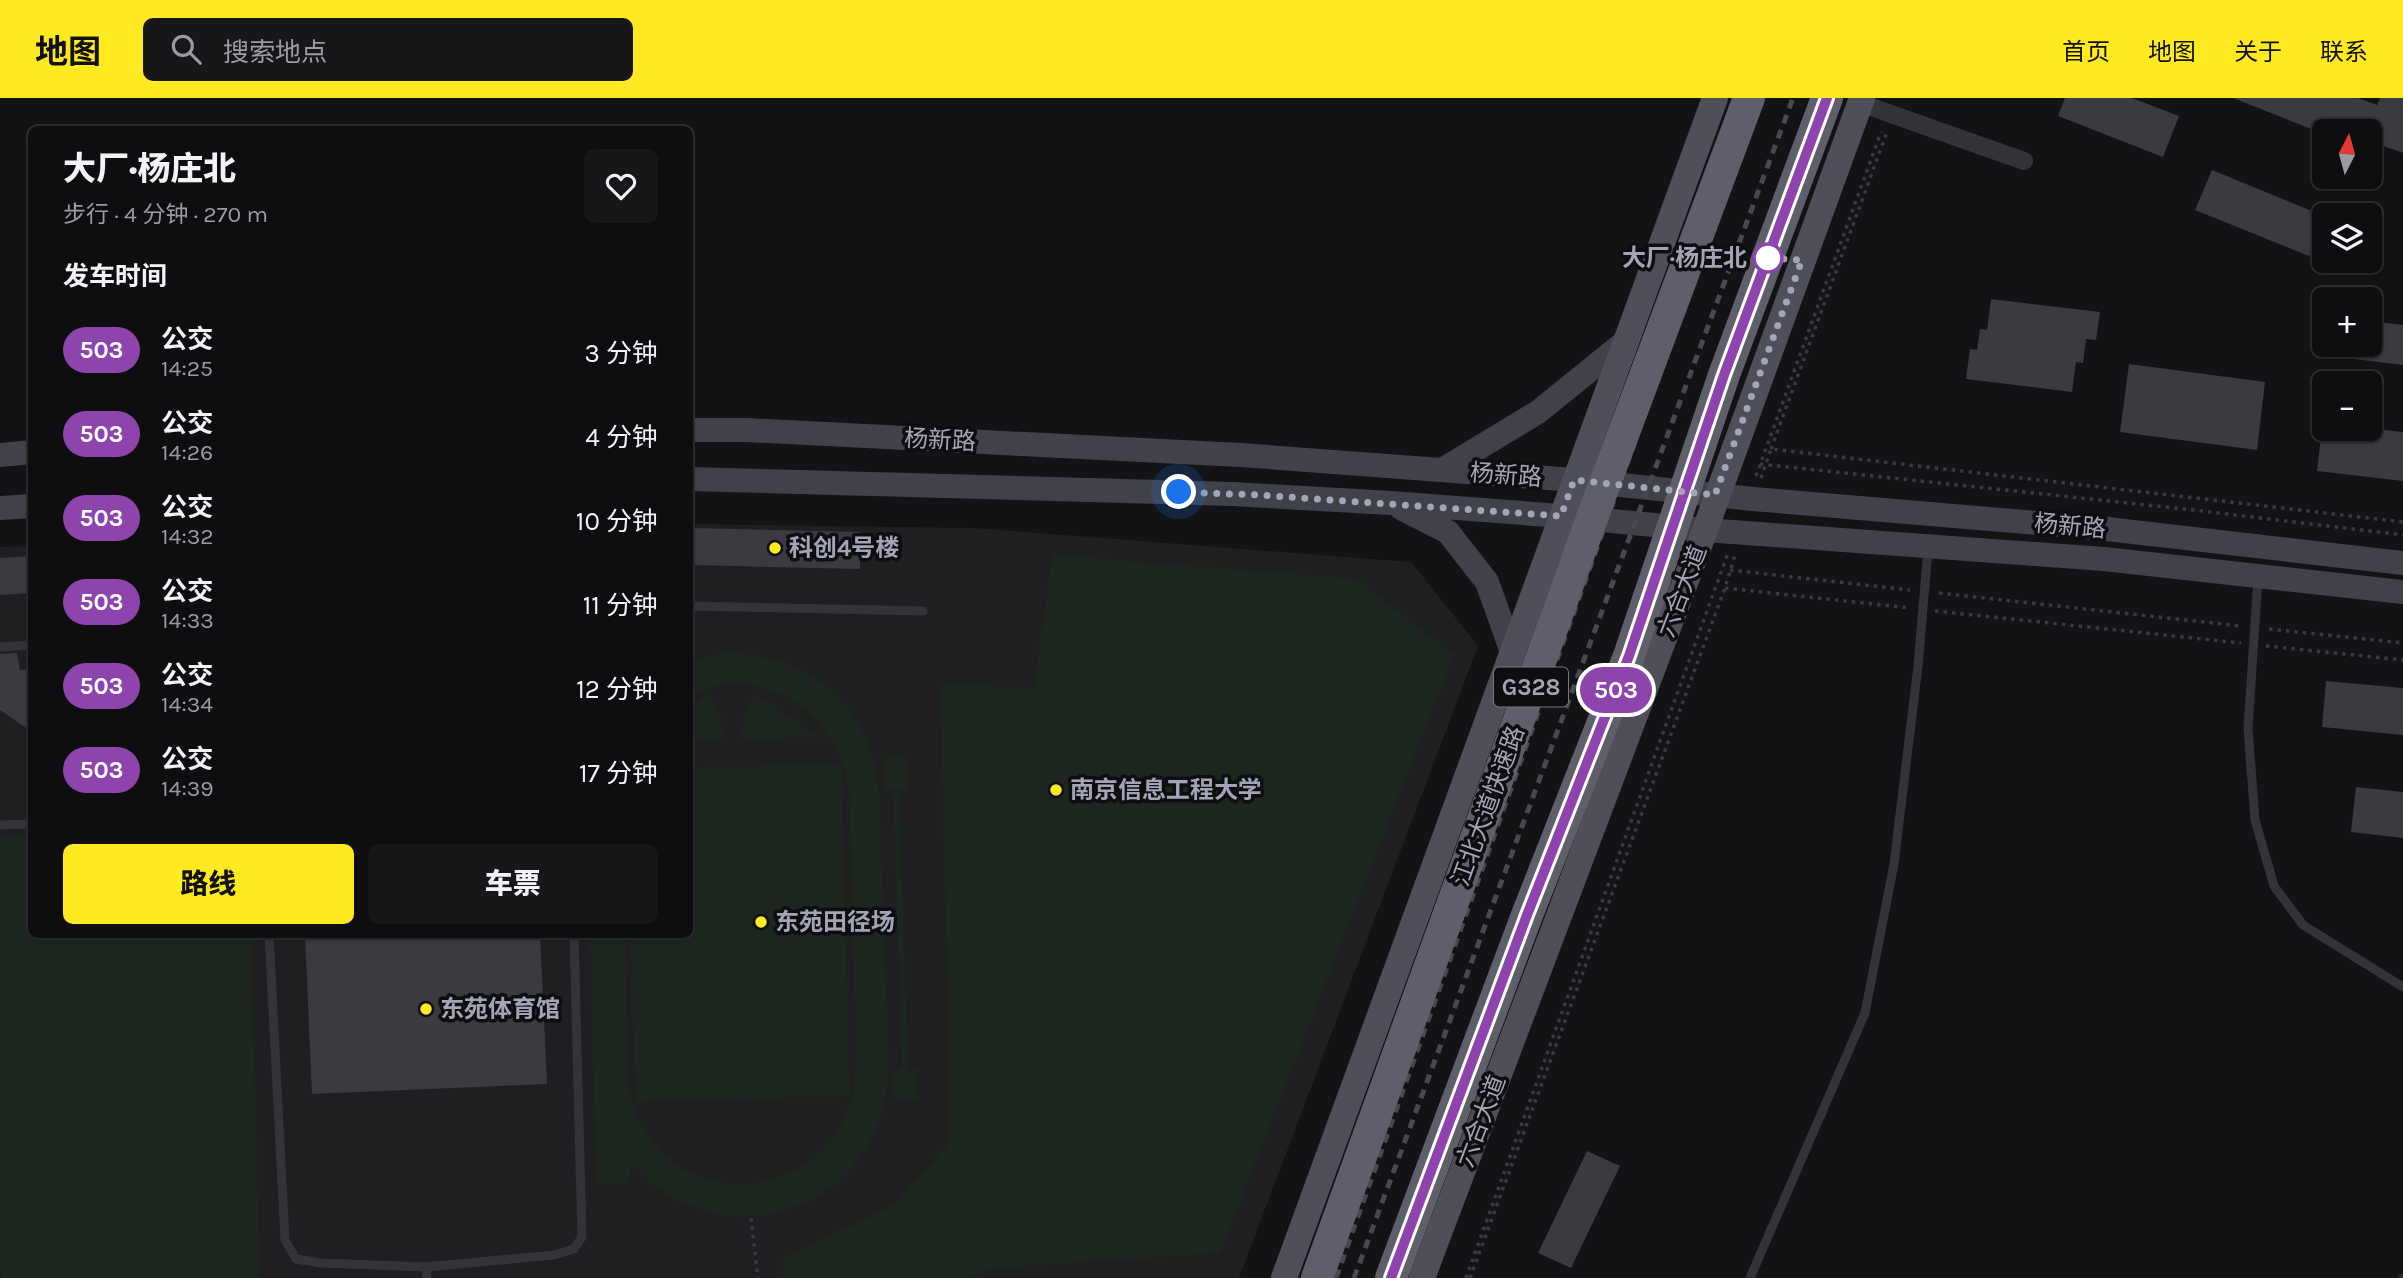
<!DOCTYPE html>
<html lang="zh">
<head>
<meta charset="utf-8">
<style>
  body { margin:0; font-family:Karla,"Noto Sans SC",sans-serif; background:#171719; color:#f1f3f6; height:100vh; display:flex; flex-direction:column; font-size:26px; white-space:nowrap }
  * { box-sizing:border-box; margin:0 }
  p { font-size:23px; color:#9b9c9f }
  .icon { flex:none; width:38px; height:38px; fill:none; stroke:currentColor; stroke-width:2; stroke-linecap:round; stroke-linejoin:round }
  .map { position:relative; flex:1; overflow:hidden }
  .sheet { position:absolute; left:28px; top:28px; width:665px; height:812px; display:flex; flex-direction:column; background:#0e0e10; border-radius:10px; box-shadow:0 2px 5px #0004,0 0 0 2px #2e2e30 }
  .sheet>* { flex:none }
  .badge { padding:0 14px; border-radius:23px; font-size:24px; line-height:46px }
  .needle { width:46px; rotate:6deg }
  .fabs { position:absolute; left:2312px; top:21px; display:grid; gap:14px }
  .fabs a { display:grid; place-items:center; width:70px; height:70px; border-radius:10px; background:#0e0e10; box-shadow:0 2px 5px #0004,0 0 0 2px #2e2e30; font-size:35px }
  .you { position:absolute; width:35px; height:35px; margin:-18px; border:5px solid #fff; border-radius:50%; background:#1a73e8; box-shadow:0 0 0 10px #1a73e833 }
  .map>.badge { position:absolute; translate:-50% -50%; box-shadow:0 0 0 4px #fff }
  h2 { padding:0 35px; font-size:26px; line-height:63px }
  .round { display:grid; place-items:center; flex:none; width:74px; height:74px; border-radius:10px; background:#171719 }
  .head { display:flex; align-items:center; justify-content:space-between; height:119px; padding:0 35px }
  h1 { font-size:33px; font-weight:800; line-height:52px }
  .button { display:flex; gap:14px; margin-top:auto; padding:14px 35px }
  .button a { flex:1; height:80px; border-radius:10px; background:#ffe920; color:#111; font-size:28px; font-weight:800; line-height:80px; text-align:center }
  .button a+a { background:#171719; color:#f1f3f6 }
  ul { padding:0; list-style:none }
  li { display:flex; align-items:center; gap:21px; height:84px; padding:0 35px }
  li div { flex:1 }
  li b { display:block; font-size:26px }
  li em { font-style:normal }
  li .badge { min-width:77px; font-weight:700; text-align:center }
  header { display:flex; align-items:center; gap:42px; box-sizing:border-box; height:98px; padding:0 35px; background:#ffe920; color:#111 }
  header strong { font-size:33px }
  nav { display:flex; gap:38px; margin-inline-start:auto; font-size:24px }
  .search { width:490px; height:63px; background:#171719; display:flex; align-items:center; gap:18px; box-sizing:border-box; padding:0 24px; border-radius:10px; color:#9b9c9f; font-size:26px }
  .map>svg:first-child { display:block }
  .built { fill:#1f1f22 }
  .green { fill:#1d251f }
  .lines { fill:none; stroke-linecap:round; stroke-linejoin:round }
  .stream { stroke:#282e39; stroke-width:6 }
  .building { fill:#3a3a40 }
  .path { stroke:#393a41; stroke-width:3.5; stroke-dasharray:3.5 5; stroke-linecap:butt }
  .lane { stroke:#34333a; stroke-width:9 }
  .street { stroke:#34333a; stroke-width:18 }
  .secondary { stroke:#41414a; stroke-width:24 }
  .primary { stroke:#4f4f59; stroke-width:26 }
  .rail { stroke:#484851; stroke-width:5; stroke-dasharray:9 7; stroke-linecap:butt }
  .highway-bridge { stroke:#5f5f6b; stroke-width:32 }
  .line-casing { stroke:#fff; stroke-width:16 }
  .line { stroke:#8e44ad; stroke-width:10 }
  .walk { stroke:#a3a5b6; stroke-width:7; stroke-dasharray:0 12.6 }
  .stop-dot { fill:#fff; stroke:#8e44ad; stroke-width:3.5 }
  .poi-dot { fill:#ffe920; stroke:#0e0e10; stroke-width:2.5 }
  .labels { text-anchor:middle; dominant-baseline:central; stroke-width:7; stroke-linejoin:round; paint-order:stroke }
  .shield { fill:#0e0e10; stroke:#767884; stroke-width:2 }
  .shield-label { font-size:23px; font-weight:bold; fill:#a3a5b6 }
  .stop-label { font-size:24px; font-weight:bold; fill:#a3a5b6; stroke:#0e0e10; text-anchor:end }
  .street-label { font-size:24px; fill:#a3a5b6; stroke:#0e0e10 }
  .poi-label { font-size:24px; font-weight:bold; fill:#a3a5b6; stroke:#0e0e10; text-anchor:start }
</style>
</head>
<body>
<header>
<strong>地图</strong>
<div class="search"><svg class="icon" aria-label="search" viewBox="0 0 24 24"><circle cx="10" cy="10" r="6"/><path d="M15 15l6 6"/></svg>搜索地点</div>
<nav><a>首页</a><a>地图</a><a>关于</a><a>联系</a></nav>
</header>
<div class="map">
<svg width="2403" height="1180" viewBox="0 0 2403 1180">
  <rect width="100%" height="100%" fill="#131315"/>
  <!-- built -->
  <path class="built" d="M690,426L974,430L1411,464L1478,548L1239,1180H0V449L31,448L32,836H690Z"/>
  <!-- green -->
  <path class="green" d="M1052,457L1356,481L1454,557L1220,1155L993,1170L968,1180H783V1161L894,1107L949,1046V953L940,586L1034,590Z
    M719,556C807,552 871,607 879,694L889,967C888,1109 724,1172 630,1064V1085L596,1086L590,837H625C626,867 626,897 627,928C628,961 625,997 642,1027C701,1133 855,1088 856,968L849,695C840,615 767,565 690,596V562Z
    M755,595L819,639L740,641L744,617Z
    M709,596L720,617L724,641L690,642V611Z
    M883,660H908V691H899L908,971H917L918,1001L893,1002L892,972L902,971L893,692L884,691Z
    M841,666L850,998L635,1004L631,837L690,836V670Z
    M0,739H31L32,836L251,837L260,1180H2L0,1168Z"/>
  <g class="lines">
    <!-- stream -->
    <path class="stream" d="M2401,1180L2403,1179"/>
  </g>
  <!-- building -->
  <path class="building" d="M2065,0H2132L2179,18L2163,59L2058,18Z
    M2233,0H2358L2377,7L2380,0H2403V55L2370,43V33H2316Z
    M2212,72L2324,118V152L2314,148L2309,158L2195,112Z
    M1991,201L2100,214L2096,242L2086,241L2083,265L2076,264L2072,294L1966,281L1970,251L1977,252L1980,231L1987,232Z
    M2370,223L2403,227V267L2330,258L2331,247H2370Z
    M2129,266L2265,284L2257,352L2120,334Z
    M2322,331H2375L2403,334V383L2317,373Z
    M690,430L861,434L860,471L690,467Z
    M32,458V495L0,497V460Z
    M17,555L20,572L32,571V634L0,612V556Z
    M2326,583L2403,590V637L2322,629Z
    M2356,689L2403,694V740L2351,734Z
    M305,836H540L547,986L312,996Z
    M1587,1053L1620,1068L1571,1170L1538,1155Z"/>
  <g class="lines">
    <!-- path -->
    <path class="path" d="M1771,351L1887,34
      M1760,366L2194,412L2403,437
      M1756,378L1881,34
      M1761,380L1771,351L2403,424
      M1730,472L1910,492
      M1725,490L1910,510
      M1939,495L2241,528
      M1935,513L2241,545
      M2269,531L2403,545
      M2266,548L2403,562
      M751,1120L758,1180
      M1466,1180L1728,455
      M1470,1180L1725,490L1735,457"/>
    <!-- lane -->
    <path class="lane" d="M2258,480L2248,630L2255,722L2274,788L2303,827L2403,889
      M690,508L923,513
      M0,549L32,547
      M0,727L32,726
      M269,836L285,1142L296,1161L321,1165L426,1169
      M427,1180L426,1169L554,1157L574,1151L582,1139L574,836
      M1750,1180L1865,915L1894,766L1918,568L1928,451"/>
    <!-- street -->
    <path class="street" d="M1860,5L2024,63"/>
    <!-- secondary -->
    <path class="secondary" d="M690,332H746L1241,357L1574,382L1753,401L2107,431L2403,465
      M0,357L32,354
      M1442,372L1538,314L1627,242
      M690,381L1233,396L1391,405L1561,418L1705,432L2104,461L2403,494
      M0,410L32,408
      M1401,410L1448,434L1487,484L1512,554"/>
    <!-- primary -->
    <path class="primary" d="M1284,1180L1715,0
      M1422,1180L1705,432L1862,0"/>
    <!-- rail -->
    <path class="rail" d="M1336,1180L1677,226L1762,0
      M1354,1180L1793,0"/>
    <!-- highway-bridge -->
    <path class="highway-bridge" d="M1317,1180L1596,409L1749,0
      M1391,1180L1527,817L1629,558L1724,277L1827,0"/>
  </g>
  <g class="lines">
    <!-- line casing -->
    <g class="line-casing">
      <path id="line" d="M1391,1180L1527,817L1629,558L1724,277L1827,0"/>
    </g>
    <!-- line -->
    <use href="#line" class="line"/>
    <!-- walk -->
    <path class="walk" d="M1179,394L1259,397L1561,418L1574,382L1715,397L1802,162L1768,160"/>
  </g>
  <!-- markers -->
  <circle class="stop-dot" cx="1768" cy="160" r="14"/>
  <g class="poi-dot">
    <circle cx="775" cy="450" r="7"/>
    <circle cx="1056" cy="692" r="7"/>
    <circle cx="761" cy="824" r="7"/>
    <circle cx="426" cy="911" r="7"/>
  </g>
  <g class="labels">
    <!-- shield labels -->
    <rect class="shield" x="1494" y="569.5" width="74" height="39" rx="5"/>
    <g class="shield-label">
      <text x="1531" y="589">G328</text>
    </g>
    <!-- stop labels -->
    <g class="stop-label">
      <text x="1747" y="160">大厂·杨庄北</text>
    </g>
    <!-- street labels -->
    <g class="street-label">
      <text transform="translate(940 342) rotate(3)">杨新路</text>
      <text transform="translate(1506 377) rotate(4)">杨新路</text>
      <text transform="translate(2070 428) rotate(5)">杨新路</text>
      <text transform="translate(1682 493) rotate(-69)">六合大道</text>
      <text transform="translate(1488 708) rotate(-70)">江北大道快速路</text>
      <text transform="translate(1481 1023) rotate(-69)">六合大道</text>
    </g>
    <!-- poi labels -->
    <g class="poi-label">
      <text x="789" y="450">科创4号楼</text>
      <text x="1070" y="692">南京信息工程大学</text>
      <text x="775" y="824">东苑田径场</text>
      <text x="440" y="911">东苑体育馆</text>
    </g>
  </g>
</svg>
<div class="fabs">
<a><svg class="needle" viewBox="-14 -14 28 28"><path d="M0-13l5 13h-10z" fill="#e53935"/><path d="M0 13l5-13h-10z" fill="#9b9c9f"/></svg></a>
<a><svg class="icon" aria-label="layers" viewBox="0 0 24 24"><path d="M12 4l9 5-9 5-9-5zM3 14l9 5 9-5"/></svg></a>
<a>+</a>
<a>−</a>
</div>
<div class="you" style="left:1179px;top:394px"></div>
<b class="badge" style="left:1616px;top:592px;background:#8e44ad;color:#fff">503</b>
<section class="sheet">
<div class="head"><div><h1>大厂·杨庄北</h1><p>步行 · 4 分钟 · 270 m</p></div><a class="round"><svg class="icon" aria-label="heart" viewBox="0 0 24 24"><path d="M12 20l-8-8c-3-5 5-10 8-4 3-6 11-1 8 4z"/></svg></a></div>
<h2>发车时间</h2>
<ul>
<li><span class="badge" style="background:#8e44ad;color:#fff">503</span><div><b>公交</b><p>14:25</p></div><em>3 分钟</em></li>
<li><span class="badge" style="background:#8e44ad;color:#fff">503</span><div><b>公交</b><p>14:26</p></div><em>4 分钟</em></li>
<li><span class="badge" style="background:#8e44ad;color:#fff">503</span><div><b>公交</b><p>14:32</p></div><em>10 分钟</em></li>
<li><span class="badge" style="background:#8e44ad;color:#fff">503</span><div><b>公交</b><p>14:33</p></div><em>11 分钟</em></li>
<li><span class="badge" style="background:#8e44ad;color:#fff">503</span><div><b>公交</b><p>14:34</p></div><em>12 分钟</em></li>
<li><span class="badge" style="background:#8e44ad;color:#fff">503</span><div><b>公交</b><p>14:39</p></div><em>17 分钟</em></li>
</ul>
<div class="button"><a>路线</a><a>车票</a></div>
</section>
</div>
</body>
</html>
